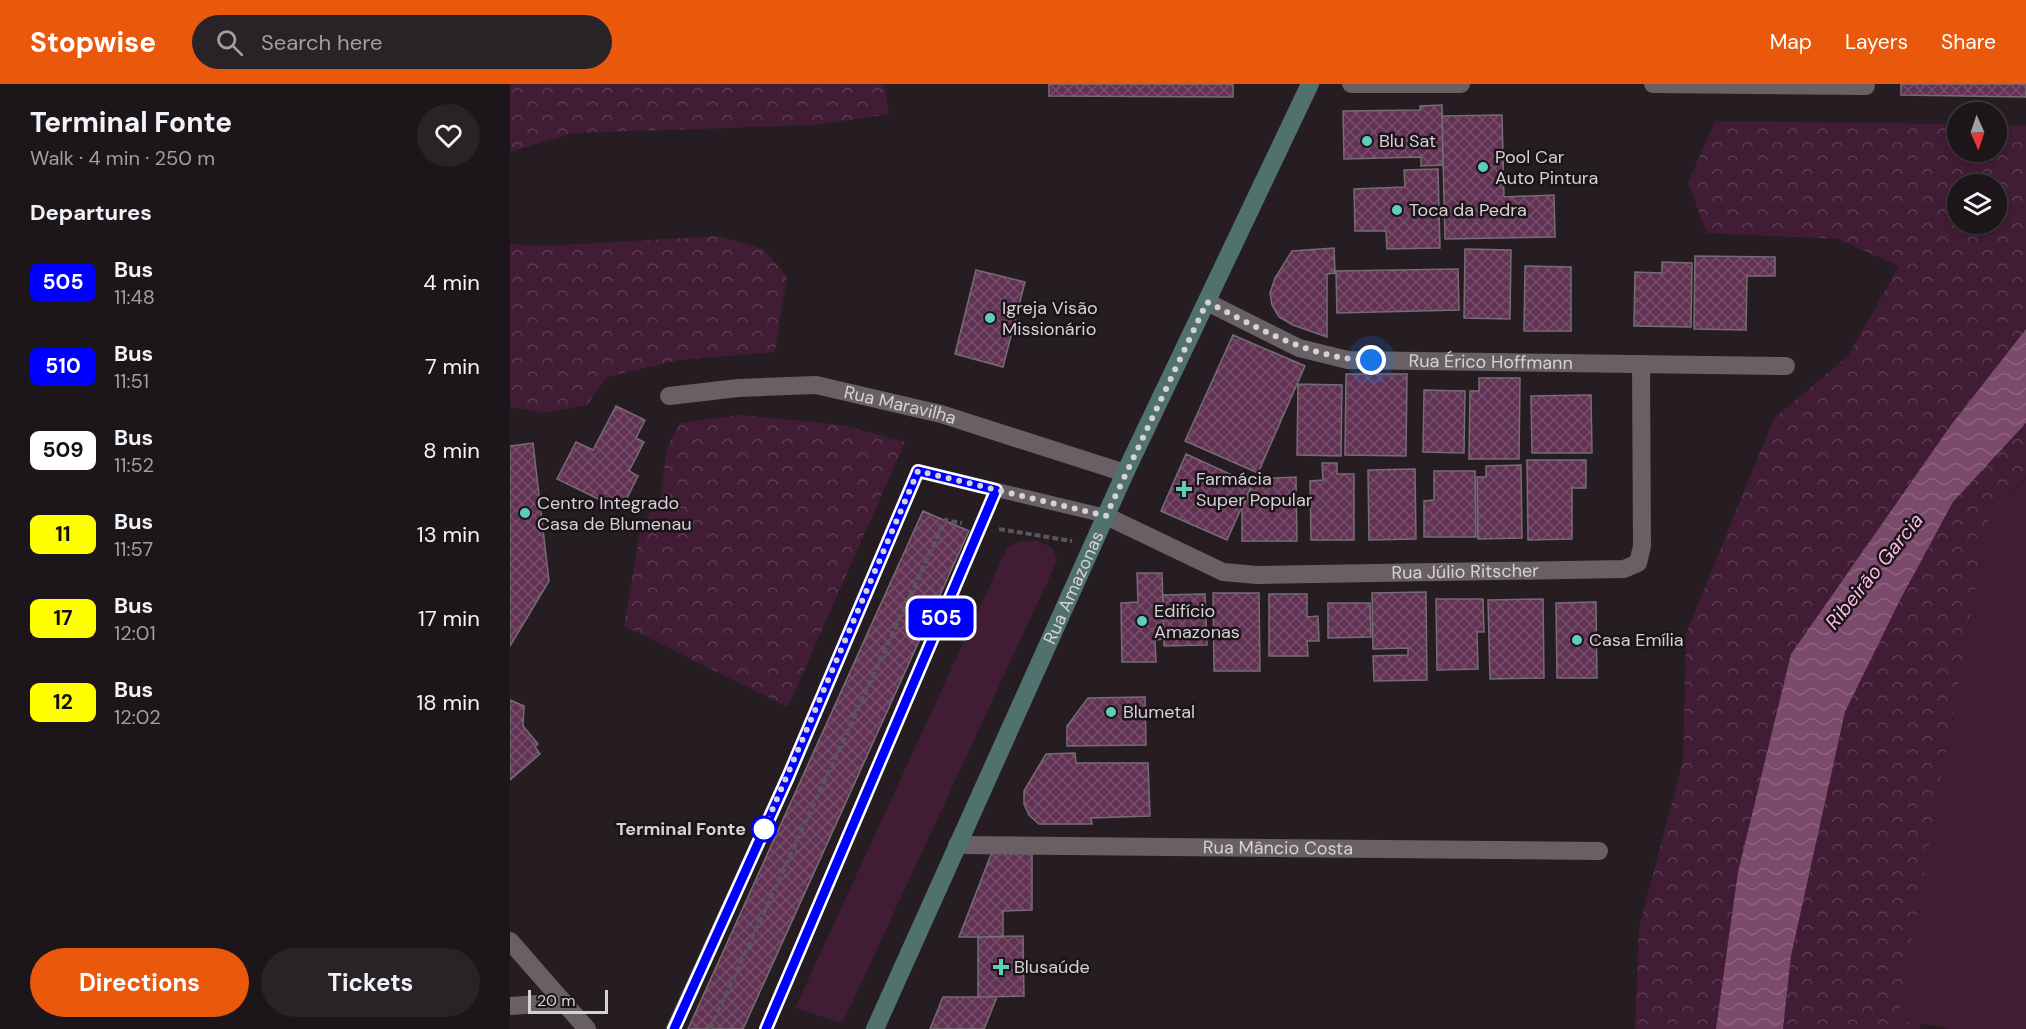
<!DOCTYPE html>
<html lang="en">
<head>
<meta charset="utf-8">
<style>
  body { margin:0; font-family:"DM Sans",sans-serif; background:#292327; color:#f1f3f6; height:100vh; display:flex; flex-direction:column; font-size:22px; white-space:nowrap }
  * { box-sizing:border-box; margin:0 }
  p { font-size:20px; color:#a09fa2 }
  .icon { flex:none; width:33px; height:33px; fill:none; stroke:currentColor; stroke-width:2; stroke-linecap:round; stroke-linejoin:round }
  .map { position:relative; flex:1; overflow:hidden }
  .sheet { display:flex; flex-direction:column; background:#1c161a; width:510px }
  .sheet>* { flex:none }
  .badge { padding:0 12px; border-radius:9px; font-size:21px; line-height:39px }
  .needle { width:39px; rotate:177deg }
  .buttons { position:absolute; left:1437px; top:18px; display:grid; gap:12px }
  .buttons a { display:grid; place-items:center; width:60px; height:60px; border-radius:50%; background:#1c161a; box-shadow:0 3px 9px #0003,0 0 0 2px #3a3539; font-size:30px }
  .scale { position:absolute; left:18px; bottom:15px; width:80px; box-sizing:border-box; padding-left:6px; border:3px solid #d7d1d5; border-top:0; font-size:16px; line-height:21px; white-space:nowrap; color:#d7d1d5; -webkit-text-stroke:4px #1b1419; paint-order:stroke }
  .you { position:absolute; width:30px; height:30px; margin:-15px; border:4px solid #fff; border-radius:50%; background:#1a73e8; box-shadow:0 0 0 9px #1a73e833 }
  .map>.badge { position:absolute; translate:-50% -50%; box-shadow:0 0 0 3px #fff }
  h2 { padding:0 30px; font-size:22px; line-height:54px }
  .round { display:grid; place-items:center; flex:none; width:63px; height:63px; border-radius:32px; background:#292327 }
  .head { display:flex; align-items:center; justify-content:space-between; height:102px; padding:0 30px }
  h1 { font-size:28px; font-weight:700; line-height:45px }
  .cta { display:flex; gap:12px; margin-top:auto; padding:12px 30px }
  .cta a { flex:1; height:69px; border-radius:36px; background:#ea580c; color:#fff; font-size:24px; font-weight:700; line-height:69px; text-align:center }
  .cta a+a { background:#292327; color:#f1f3f6 }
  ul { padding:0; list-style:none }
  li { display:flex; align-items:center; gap:18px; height:84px; padding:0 30px }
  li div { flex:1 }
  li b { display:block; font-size:22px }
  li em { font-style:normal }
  li .badge { min-width:66px; font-weight:700; text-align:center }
  header { display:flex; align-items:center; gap:36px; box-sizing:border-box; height:84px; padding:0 30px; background:#ea580c; color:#fff }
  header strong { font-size:28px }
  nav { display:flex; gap:33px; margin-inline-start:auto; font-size:21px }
  .search { width:420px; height:54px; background:#292327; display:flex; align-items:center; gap:15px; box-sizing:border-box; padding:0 21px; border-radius:33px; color:#a09fa2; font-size:22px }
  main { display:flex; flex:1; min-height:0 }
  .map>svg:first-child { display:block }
  .green { fill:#411c35 }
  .forest { fill:url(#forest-crowns); fill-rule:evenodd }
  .water { fill:url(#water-waves) }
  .building { fill:url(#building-cross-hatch); stroke:#766d73; stroke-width:1.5 }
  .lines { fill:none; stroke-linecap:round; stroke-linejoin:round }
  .path { stroke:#5c5559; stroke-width:4; stroke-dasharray:6 3; stroke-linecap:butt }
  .service { stroke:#696065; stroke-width:14 }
  .minor { stroke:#696065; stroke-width:18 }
  .secondary { stroke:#51716e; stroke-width:18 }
  .line-casing { stroke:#fff; stroke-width:14 }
  .line { stroke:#00f; stroke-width:9 }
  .walk { stroke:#d7d1d5; stroke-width:6; stroke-dasharray:0 10.8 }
  .poi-dot { fill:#5eceb8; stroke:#1b1419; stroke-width:2 }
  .stop-dot { fill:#fff; stroke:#00f; stroke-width:3 }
  .labels { text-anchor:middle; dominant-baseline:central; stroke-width:5; stroke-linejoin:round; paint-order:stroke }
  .poi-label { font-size:18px; fill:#d7d1d5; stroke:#1b1419; text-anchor:start }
  .street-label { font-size:18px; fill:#d7d1d5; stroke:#1b1419 }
  .stop-label { font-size:18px; font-weight:bold; fill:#d7d1d5; stroke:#1b1419; text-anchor:end }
  .water-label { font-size:20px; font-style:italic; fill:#fbbbe4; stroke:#1b1419 }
</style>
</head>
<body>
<header>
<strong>Stopwise</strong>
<div class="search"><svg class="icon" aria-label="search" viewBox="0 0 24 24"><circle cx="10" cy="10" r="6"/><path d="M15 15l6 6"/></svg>Search here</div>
<nav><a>Map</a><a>Layers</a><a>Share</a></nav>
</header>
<main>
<section class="sheet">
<div class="head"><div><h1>Terminal Fonte</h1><p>Walk · 4 min · 250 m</p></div><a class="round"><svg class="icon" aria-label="heart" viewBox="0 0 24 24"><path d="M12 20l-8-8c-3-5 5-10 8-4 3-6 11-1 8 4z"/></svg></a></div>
<h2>Departures</h2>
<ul>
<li><span class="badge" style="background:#00f;color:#fff">505</span><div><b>Bus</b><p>11:48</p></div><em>4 min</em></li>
<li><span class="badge" style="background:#00f;color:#fff">510</span><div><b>Bus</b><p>11:51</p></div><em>7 min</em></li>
<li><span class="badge" style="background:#fff;color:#111">509</span><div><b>Bus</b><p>11:52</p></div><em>8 min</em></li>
<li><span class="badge" style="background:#ff0;color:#111">11</span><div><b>Bus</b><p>11:57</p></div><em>13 min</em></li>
<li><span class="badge" style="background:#ff0;color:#111">17</span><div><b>Bus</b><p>12:01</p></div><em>17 min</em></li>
<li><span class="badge" style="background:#ff0;color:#111">12</span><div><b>Bus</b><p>12:02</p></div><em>18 min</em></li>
</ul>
<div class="cta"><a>Directions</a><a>Tickets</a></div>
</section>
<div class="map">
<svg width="1516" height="945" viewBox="0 0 1516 945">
  <defs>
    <pattern id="forest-crowns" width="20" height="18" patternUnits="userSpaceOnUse" patternTransform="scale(1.5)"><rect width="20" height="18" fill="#411c35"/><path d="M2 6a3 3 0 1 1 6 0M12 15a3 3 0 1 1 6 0" fill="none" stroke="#5c3c51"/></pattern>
    <pattern id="water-waves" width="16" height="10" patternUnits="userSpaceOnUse" patternTransform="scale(1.5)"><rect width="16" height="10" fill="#7c4a6c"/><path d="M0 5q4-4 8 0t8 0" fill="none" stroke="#8e6380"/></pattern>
    <pattern id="building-cross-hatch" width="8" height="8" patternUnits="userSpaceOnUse" patternTransform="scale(1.5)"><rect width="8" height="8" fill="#613253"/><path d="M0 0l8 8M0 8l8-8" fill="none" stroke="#774f6b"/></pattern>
  </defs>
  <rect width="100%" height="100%" fill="#251d22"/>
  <!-- green -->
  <path class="green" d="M1516,394V945H1438L1388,935L1478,437Z
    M511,457H528L543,464L547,477L336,932L330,939L285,924L498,462Z"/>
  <!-- forest -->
  <path class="forest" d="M0,0H374L379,30L305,41L63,49L0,68Z
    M1205,37L1447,40L1448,68H1486L1487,41H1516V245L1441,341L1281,570L1206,945H1125L1129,843L1173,677L1176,550L1264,334L1338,272L1389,182L1328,155L1197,149L1178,99ZM1448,100H1486V140H1448Z
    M208,152L253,165L277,192L265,268L169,276L97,293L77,321L31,329L0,323V160L34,162Z
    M229,331L333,341L395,358L278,623L114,542L131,440L150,417L157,364L170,339Z
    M1516,339V393L1478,437L1388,935L1411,940L1410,945H1273L1281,872L1335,628L1390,516L1443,418Z"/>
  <!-- water -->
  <path class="water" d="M1516,245V339L1443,418L1390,516L1335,628L1281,872L1273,945H1206L1228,788L1281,570L1441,341Z"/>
  <!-- building -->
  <path class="building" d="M539,0H723V13L539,12Z
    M1391,0H1516V13L1391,11Z
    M932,21L933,81L911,82V73L834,75L833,27L910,26V22Z
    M992,31L994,113L1044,111L1045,153L935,155L932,32Z
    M928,85L930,164L877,165L876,147H845L844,105L895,103L894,86Z
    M824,164L825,189L817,190V253L783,241L769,233L762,221L760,209L765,194L782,167Z
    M955,165L1001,166L1000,235L954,234Z
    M1185,172L1265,173V192H1237L1236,246L1184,245Z
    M1152,178L1182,179L1181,243L1124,242L1125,188L1152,189Z
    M1015,182L1061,183V247H1014Z
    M948,185L949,226L827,229L826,187Z
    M466,186L515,198L493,283L445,270Z
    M723,251L795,282L748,389L675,357Z
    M836,290H897L896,372L835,371Z
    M969,294H1010L1009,375H959L960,307H969Z
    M788,300L832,301L831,372L787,371Z
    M914,306L955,307L954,369L913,368Z
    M1081,311L1082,369H1022L1021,312Z
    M106,322L135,336L126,354L134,358L119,387L128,392L111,426L47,395L66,358L83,366Z
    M23,359L39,497L0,562V362Z
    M676,370L742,400L717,456L651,427Z
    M1017,376H1076V404H1062V455L1018,456Z
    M812,379H827V390H844V456H801L800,397L813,396Z
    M1011,381L1012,454L968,455L967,393H976V382Z
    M905,385L906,455L859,456L858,386Z
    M924,387H965L966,453H914V417L924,416Z
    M786,393L787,457H732V425L745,395Z
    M413,427L459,447L233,945H178Z
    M627,489H652L654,555L645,556L646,578H612L611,519L628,518Z
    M916,508L917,596L864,597L863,572L898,571V564L863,565L862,509Z
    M703,509H749L750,587H704Z
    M695,510L697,561L654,562L653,511Z
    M759,510H797V533L808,532L809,557H797L798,572H759Z
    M926,515H973L974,548H967L968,585L927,586Z
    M1033,515L1034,594L980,595L978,516Z
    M1086,518L1087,594H1047L1046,519Z
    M818,519H860L861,553L818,554Z
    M635,613L636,661L557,662V642L578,614Z
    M0,616L14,622L13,642L28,660L25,663L30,670L0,696Z
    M565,669L566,679H638L640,732L581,734L582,740H529L519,731L514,720V707L536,670Z
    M482,768H522V826L493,827V853H449Z
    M513,852L514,912L468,913V853Z
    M433,913H487L474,945H420Z"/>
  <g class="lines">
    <!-- path -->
    <path class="path" d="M489,445L562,457
      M200,945L435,436L452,439"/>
    <!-- service -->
    <path class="service" d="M163,945L278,693L408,387L596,432
      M256,945L486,406"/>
    <!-- minor -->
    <g class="minor">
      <path d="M841,0H951"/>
      <path d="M1143,0L1356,2"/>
      <path id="s1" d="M697,218L789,264L838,276L1276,282"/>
      <path id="s2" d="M159,312L228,304L306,301L431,330L615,389"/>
      <path id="s3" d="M596,432L713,488L747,491L1114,485L1128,479L1132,462L1131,280"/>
      <path id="s4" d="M447,761L1089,767"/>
      <path d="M0,857L77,945"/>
      <path d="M0,922L53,918"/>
    </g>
    <!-- secondary -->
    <path class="secondary" id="s5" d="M365,945L615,389L800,0"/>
  </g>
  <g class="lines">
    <!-- line casing -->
    <g class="line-casing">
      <path id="line" d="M164,945L278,693L408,387L486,406L256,945"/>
    </g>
    <!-- line -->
    <use href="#line" class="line"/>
    <!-- walk -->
    <path class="walk" d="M254,745L408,387L596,432L697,218C749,244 801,276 861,276"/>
  </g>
  <!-- markers -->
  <g class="poi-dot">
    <circle cx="857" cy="57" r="6"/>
    <circle cx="973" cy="83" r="6"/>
    <circle cx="887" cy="126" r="6"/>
    <circle cx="480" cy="234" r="6"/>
    <path d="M671 396h6v6h6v6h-6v6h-6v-6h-6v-6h6z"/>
    <circle cx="15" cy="429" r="6"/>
    <circle cx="632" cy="537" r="6"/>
    <circle cx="1067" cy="556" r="6"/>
    <circle cx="601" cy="628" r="6"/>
    <path d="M488 874h6v6h6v6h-6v6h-6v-6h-6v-6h6z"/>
  </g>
  <circle class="stop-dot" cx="254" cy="745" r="12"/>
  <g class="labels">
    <!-- poi labels -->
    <g class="poi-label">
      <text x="869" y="57">Blu Sat</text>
      <text x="985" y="73">Pool Car<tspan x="985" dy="21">Auto Pintura</tspan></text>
      <text x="899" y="126">Toca da Pedra</text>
      <text x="492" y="224">Igreja Visão<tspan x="492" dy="21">Missionário</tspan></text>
      <text x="686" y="395">Farmácia<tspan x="686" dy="21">Super Popular</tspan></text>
      <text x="27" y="419">Centro Integrado<tspan x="27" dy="21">Casa de Blumenau</tspan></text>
      <text x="644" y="527">Edifício<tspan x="644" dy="21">Amazonas</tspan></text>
      <text x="1079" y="556">Casa Emília</text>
      <text x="613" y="628">Blumetal</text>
      <text x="504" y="883">Blusaúde</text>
    </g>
    <!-- street labels -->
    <g class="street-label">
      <text stroke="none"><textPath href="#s1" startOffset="296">Rua Érico Hoffmann</textPath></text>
      <text stroke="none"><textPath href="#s2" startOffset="234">Rua Maravilha</textPath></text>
      <text stroke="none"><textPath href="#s3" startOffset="372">Rua Júlio Ritscher</textPath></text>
      <text stroke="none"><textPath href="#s5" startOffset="484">Rua Amazonas</textPath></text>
      <text stroke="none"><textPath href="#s4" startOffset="321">Rua Mâncio Costa</textPath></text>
    </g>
    <!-- stop labels -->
    <g class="stop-label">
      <text x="236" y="745">Terminal Fonte</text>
    </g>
    <!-- water labels -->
    <g class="water-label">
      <text transform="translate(1364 487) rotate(-51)">Ribeirão Garcia</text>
    </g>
  </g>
</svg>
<div class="buttons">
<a><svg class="needle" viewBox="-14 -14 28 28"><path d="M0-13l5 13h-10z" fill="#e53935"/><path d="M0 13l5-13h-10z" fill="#a09fa2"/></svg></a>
<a><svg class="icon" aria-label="layers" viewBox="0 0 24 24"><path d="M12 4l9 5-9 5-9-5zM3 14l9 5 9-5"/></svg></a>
</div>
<div class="scale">20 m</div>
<div class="you" style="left:861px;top:276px"></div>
<b class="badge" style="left:431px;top:534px;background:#00f;color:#fff">505</b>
</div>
</main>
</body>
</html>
